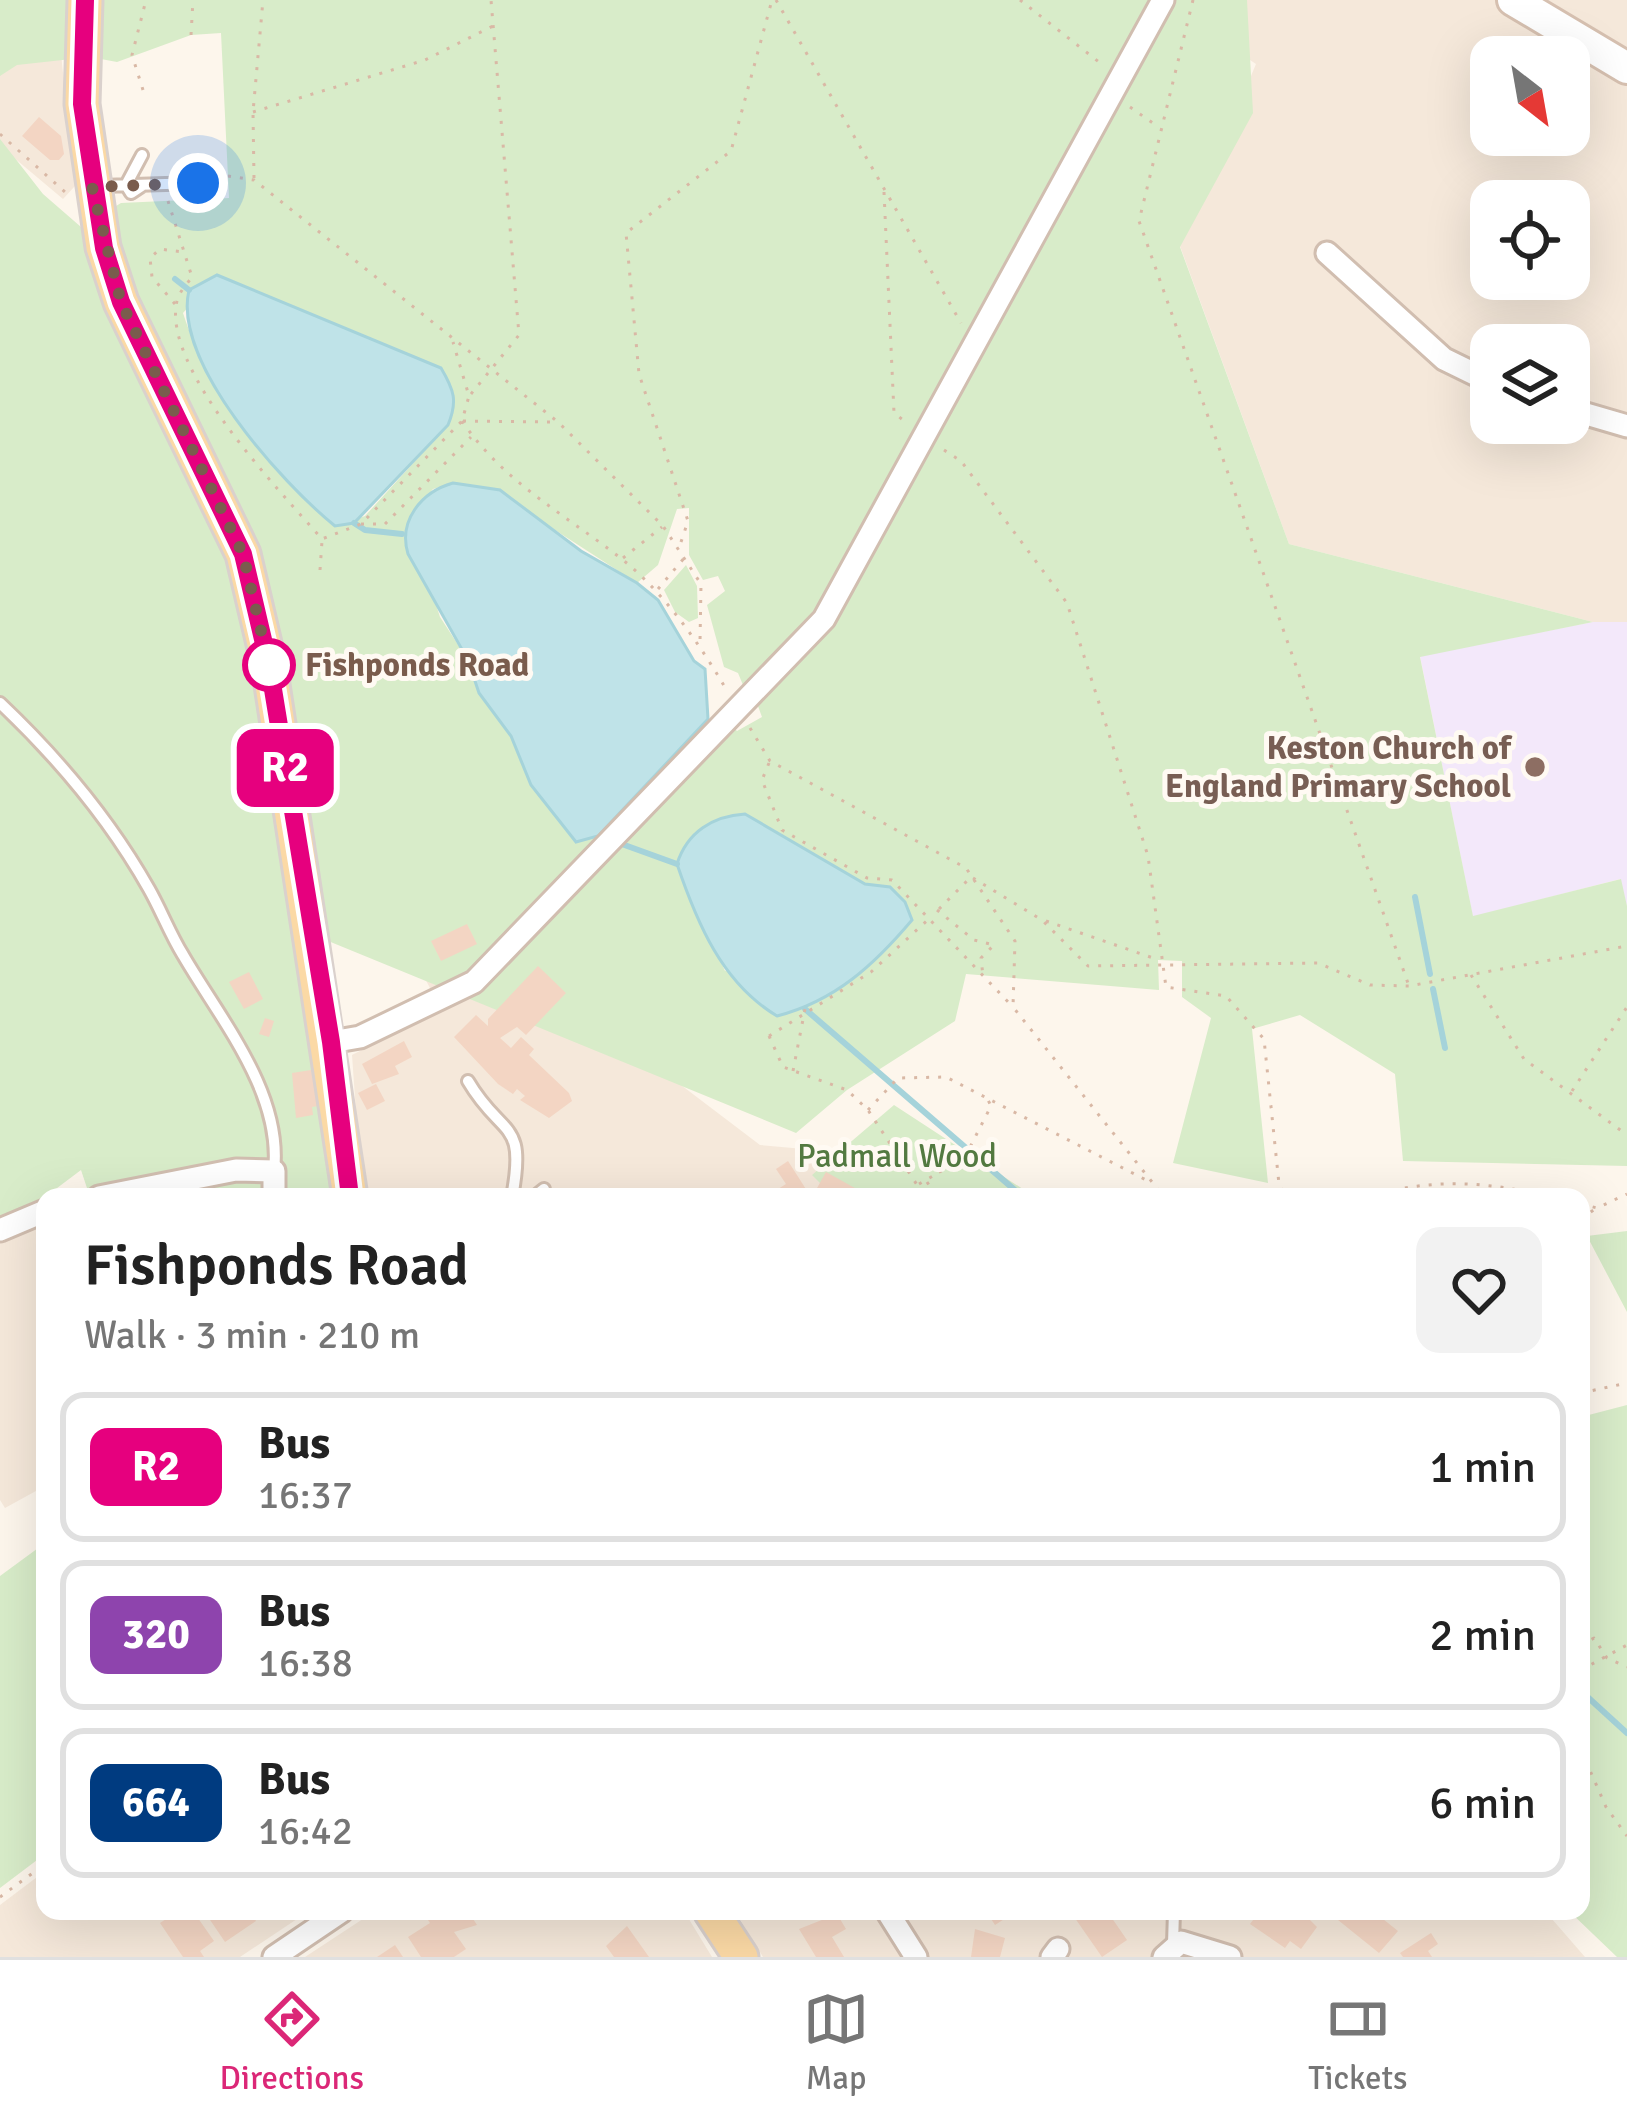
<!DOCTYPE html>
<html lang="en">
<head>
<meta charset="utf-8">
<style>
  body { margin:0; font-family:Signika,sans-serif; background:#f2f2f2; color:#222; height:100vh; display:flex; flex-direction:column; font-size:45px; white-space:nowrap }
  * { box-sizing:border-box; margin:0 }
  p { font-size:39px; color:#767676 }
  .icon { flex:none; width:66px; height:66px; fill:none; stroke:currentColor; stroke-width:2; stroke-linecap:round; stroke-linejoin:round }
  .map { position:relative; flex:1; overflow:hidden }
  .details { position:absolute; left:36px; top:1188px; width:1554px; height:732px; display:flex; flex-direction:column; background:#fff; border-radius:24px; box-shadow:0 12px 48px #0002 }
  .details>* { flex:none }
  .badge { padding:0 24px; border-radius:18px; font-size:42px; line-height:78px }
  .needle { width:78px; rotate:149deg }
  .fabs { position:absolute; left:1470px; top:36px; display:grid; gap:24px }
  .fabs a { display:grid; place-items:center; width:120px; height:120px; border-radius:24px; background:#fff; box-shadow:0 12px 48px #0002; font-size:60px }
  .you { position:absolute; width:60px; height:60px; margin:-30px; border:9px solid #fff; border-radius:50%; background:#1a73e8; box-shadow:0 0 0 18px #1a73e833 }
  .map>.badge { position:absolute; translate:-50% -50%; box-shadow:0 0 0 6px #fff }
  .round { display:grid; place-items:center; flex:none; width:126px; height:126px; border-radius:24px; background:#f2f2f2 }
  .headline { display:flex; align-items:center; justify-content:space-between; height:204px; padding:0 48px }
  h1 { font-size:57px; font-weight:600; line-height:90px }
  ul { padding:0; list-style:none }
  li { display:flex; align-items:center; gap:36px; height:150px; margin:0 24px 18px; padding:0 24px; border:6px solid #e0e0e0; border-radius:24px }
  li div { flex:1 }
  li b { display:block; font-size:45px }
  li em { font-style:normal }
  li .badge { min-width:132px; font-weight:700; text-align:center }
  .tabs { display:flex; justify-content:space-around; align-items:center; height:168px; border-top:3px solid #e0e0e0; background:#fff; font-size:33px; color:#767676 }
  .tabs a { display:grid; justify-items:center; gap:6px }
  .tabs .selected { color:#db2777 }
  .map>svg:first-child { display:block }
  .residential { fill:#f5e8da; fill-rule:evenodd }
  .education { fill:#f3e8fa }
  .green { fill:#d8ecc9; fill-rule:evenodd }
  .water { fill:#bfe3e8; stroke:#a5d3da; stroke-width:3 }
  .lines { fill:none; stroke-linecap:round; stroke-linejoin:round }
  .stream { stroke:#a5d3da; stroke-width:6 }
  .building { fill:#f3d5c3 }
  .lane-casing { stroke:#d1beb0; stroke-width:16 }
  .street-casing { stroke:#d1beb0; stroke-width:27 }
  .secondary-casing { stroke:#d6c0b0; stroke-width:36 }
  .primary-casing { stroke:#dad1cd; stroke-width:39 }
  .path { stroke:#d9b8a5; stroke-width:3; stroke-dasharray:3 9; stroke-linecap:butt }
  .lane { stroke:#fff; stroke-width:10 }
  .street { stroke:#fff; stroke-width:21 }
  .secondary { stroke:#fff; stroke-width:30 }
  .primary { stroke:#fbd9a5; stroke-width:33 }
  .path-bridge { stroke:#d9b8a5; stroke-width:3; stroke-dasharray:3 9; stroke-linecap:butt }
  .line-casing { stroke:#fff; stroke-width:27 }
  .line { stroke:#e6007e; stroke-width:18 }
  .walk { stroke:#7a5c4d; stroke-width:12; stroke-dasharray:0 21.6 }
  .stop-dot { fill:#fff; stroke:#e6007e; stroke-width:6 }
  .education-dot { fill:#8d6e63; stroke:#fffaf3; stroke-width:4.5 }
  .labels { text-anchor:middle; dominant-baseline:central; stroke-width:10; stroke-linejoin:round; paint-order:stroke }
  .stop-label { font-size:33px; font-weight:bold; fill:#7a5c4d; stroke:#fffaf3; text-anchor:start }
  .education-label { font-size:33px; font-weight:bold; fill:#785e54; stroke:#fffaf3; text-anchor:end }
  .park-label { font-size:33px; fill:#537a41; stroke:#fffaf3 }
</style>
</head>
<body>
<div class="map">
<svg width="1627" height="1957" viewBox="0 0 1627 1957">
  <rect width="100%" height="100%" fill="#fdf6ec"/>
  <!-- residential -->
  <path class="residential" d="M1200,0H1627V622H1593L1289,544L1180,246L1256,64L1193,22ZM1491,57H1569V135H1491ZM1491,201H1569V279H1491ZM1491,345H1569V423H1491Z
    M61,54L75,186L63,199L0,146V57Z
    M366,866L652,1063L760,1145L893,1157L918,1197H362L352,1055L441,1009Z
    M45,1221V1486L5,1508L0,1500V1238Z
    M45,1871V1911H309L240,1957H0V1905Z
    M375,1911H684L712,1957H305Z
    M735,1911H1545L1585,1957H763Z"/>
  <!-- education -->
  <path class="education" d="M1593,622H1627V906L1620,879L1473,917L1420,656Z"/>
  <!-- green -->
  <path class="green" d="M0,0H1247L1253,113L1180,247L1289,544L1593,622L1420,657L1473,916L1621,879L1627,906V1166L1403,1161L1395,1074L1300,1015L1252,1029L1268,1183L1173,1163L1211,1018L1182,997V961L1158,960L1159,990L966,974L955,1021L847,1090L796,1133L316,936L335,1197H90L81,1170L0,1231V139L43,194L81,227L121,203L229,198L221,33L191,35L117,62L90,57L17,65L0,76ZM217,275L441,368L448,425L365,516L335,526C269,472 209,395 183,313ZM453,483L521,508L637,583L658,565L677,509L689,508V555L703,580L718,576L725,591L707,605L724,667L738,673L743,685L788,647L755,698L762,717L737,731L731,725L613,849L598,836L576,842L531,785L511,736L479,693L468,660L440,617L408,520L433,489ZM745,814L865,884L725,971L677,864Z
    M686,565L697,586L698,618L689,622L675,612L664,590Z
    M894,1105L1035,1197H834L812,1175Z
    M1627,1231V1312L1587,1236Z
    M1627,1405V1957H1617L1569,1911H1581V1417Z
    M45,1543V1854L0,1888V1576Z"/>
  <!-- water -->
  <path class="water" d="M217,275L441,368C454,390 458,401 448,425L354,523L335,526C282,483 172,362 189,290Z
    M453,483L500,490L581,551L637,583L658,600L694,661L705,669L708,719L598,836L576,842L531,785L511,736L479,693L468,660L408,554C398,521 421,492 453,483Z
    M745,814L865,884L890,887L905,902L912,920C874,965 835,1001 777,1016C722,983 697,923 677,864C687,832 713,816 745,814Z"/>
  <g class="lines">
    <!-- stream -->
    <path class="stream" d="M175,279L189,290
      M354,523L365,530L402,534
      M619,843L677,864
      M1415,897L1430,974
      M1433,989L1445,1048
      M805,1009L1023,1197
      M1581,1691L1627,1733"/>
  </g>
  <!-- building -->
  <path class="building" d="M39,117L61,136L64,154L59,160H50L22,136Z
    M467,924L477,944L441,961L431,941Z
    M538,966L566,993L526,1035L517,1027L500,1038L511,1048L521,1037L534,1049L529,1055L569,1093L572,1101L549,1118L520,1100L525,1096L517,1089L513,1094L498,1084L454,1037L476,1015L488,1026V1019Z
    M249,972L263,999L244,1009L229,982Z
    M265,1018L274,1021L269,1037L259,1034Z
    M404,1041L412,1057L395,1066L399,1074L372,1084L362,1064Z
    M311,1070L324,1105L312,1107L313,1115L296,1118L292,1073Z
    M376,1084L385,1101L367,1110L358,1093Z
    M788,1161L811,1197H765L786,1184L776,1169Z
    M826,1172L853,1187L875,1197H812Z
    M178,1911H193L214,1941L200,1951L204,1957H183L160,1923Z
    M204,1911H250L256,1921L225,1942Z
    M436,1911H468L477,1925L454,1932L466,1949L454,1957H421L408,1937L430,1923L426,1917Z
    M986,1911H1005L1009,1916L995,1925Z
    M1070,1911H1107L1127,1940L1102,1957Z
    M1260,1911H1301L1317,1927L1301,1949L1290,1941L1285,1948L1250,1924Z
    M1345,1911H1373L1398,1931L1379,1953L1338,1920Z
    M837,1914L846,1929L832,1937L844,1957H816L799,1929Z
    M627,1926L649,1957H614L606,1946Z
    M975,1929L1005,1938L1000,1957H971Z
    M1431,1933L1438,1944L1428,1951L1432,1957H1403L1400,1953Z
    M395,1945L403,1957H377Z"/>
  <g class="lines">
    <!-- lane casing -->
    <g class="lane-casing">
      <path id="lane" d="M142,155L126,185L131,193L143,185
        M101,186L198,183
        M0,703C57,757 110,820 149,889C161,910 170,934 183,955C220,1019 283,1093 274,1171
        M468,1081C502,1139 527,1118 512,1197
        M534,1197L544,1189
        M1173,1944L1174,1911"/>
    </g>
    <!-- street casing -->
    <g class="street-casing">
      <path id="street" d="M1327,253L1444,359L1491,382
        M1569,409L1627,426
        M331,1042L360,1037L474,982L824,619L1163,0
        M99,1197L236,1170L274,1171V1197
        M0,1230L45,1211
        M887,1911L916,1957
        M274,1957L342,1911
        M1052,1957L1058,1949
        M1164,1957L1181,1942L1230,1957"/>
    </g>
    <!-- secondary casing -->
    <g class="secondary-casing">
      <path id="secondary" d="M1513,0L1627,68"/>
    </g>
    <!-- primary casing -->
    <g class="primary-casing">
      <path id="primary" d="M85,0L82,104L103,247L121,302L243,554L269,665L350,1197
        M711,1911L741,1957"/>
    </g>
    <!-- path -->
    <path class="path" d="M776,0L961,323
      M1020,0L1104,66
      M1193,0L1139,221L1409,986
      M191,35L193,0
      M143,90L132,55L146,0
      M1130,107L1157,126
      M253,112L425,60L493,26
      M0,134L66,193
      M228,176L254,180L558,422L663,526L701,584L700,642
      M254,178L253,112L263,0
      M884,192L894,413L907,423
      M168,201L192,277C187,284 179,292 177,301C161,368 280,491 322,539L361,524L462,421L469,396L453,342
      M175,304L152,277L150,258L160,249L183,252
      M471,394L519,335L491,0
      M462,421C503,482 566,515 623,560C665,594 699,643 726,689
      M463,421L556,422
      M944,450L961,461L1067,603L1148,856L1166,987L1226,996L1264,1039L1279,1184L1285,1197
      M361,524H385L471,437
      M681,542L688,521L639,374L626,233L731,151L772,0
      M623,558L662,527
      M320,570L322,541
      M658,589L685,557
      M750,728L770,761L966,868L1015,941L1013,1007L1164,1197
      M769,763L762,780L782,830L867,878L892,880L1011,1005
      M973,878L1042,920L1088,966L1318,963L1370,985L1409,986L1627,946
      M939,909L970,878
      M937,910L974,940L994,945L981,958L983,976
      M1046,921L1156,959
      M1471,975L1524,1059L1627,1135
      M769,1036L783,1067L847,1090L868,1110L925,1197
      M793,1071L805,1009
      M1572,1091L1627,1007
      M868,1110L898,1078L946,1077L1150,1182
      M939,1172L958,1165
      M927,1182L937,1197
      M919,1184L938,1173L942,1161H963L991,1106L987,1098
      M1370,1197C1430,1177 1491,1182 1551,1197
      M1581,1204L1597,1208L1627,1194
      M1581,1219L1595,1209
      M1581,1393L1627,1383
      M1581,1645L1594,1638L1607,1658L1627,1667
      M1581,1670L1627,1645
      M1581,1750L1606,1807L1627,1836
      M0,1897L45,1864"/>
    <!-- lane -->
    <use href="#lane" class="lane"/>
    <!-- street -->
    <use href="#street" class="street"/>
    <!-- secondary -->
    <use href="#secondary" class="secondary"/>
    <!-- primary -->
    <use href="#primary" class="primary"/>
    <!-- path-bridge -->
    <path class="path-bridge" d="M769,1036L871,972L932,916"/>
  </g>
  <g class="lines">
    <!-- line casing -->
    <g class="line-casing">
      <path id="line" d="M85,0L82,104L104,248L121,302L243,554L269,665L331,1042L350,1197"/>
    </g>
    <!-- line -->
    <use href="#line" class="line"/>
    <!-- walk -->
    <path class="walk" d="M198,183L92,187L121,302L243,554L269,665"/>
  </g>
  <!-- markers -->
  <circle class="stop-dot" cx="269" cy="665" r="24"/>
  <circle class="education-dot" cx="1535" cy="767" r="12"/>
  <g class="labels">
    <!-- stop labels -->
    <g class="stop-label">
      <text x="305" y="665">Fishponds Road</text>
    </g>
    <!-- education labels -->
    <g class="education-label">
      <text x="1511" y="748">Keston Church of<tspan x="1511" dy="38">England Primary School</tspan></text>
    </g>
    <!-- park labels -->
    <g class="park-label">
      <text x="897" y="1156">Padmall Wood</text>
    </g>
  </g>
</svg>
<div class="fabs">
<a><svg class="needle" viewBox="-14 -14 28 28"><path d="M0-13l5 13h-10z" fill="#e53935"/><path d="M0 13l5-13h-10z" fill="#767676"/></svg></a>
<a><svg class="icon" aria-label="locate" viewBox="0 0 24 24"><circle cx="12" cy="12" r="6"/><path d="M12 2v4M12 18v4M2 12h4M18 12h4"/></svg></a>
<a><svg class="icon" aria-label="layers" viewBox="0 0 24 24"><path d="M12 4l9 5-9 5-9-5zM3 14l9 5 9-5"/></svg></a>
</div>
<div class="you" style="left:198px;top:183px"></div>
<b class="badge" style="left:285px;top:768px;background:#e6007e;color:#fff">R2</b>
<section class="details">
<div class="headline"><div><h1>Fishponds Road</h1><p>Walk · 3 min · 210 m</p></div><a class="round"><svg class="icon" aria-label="heart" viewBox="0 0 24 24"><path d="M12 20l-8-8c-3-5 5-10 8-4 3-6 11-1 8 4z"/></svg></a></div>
<ul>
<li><span class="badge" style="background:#e6007e;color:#fff">R2</span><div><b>Bus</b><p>16:37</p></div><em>1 min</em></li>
<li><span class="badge" style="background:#8e44ad;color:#fff">320</span><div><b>Bus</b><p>16:38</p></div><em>2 min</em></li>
<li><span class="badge" style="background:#003b80;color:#fff">664</span><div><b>Bus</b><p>16:42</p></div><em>6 min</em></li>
</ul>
</section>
</div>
<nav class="tabs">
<a class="selected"><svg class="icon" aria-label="directions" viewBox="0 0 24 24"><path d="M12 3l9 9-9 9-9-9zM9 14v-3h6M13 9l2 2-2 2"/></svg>Directions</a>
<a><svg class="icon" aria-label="map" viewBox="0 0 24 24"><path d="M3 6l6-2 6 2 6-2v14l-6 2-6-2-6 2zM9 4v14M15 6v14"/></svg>Map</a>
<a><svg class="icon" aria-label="tickets" viewBox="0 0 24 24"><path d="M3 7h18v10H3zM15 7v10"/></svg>Tickets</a>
</nav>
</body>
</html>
